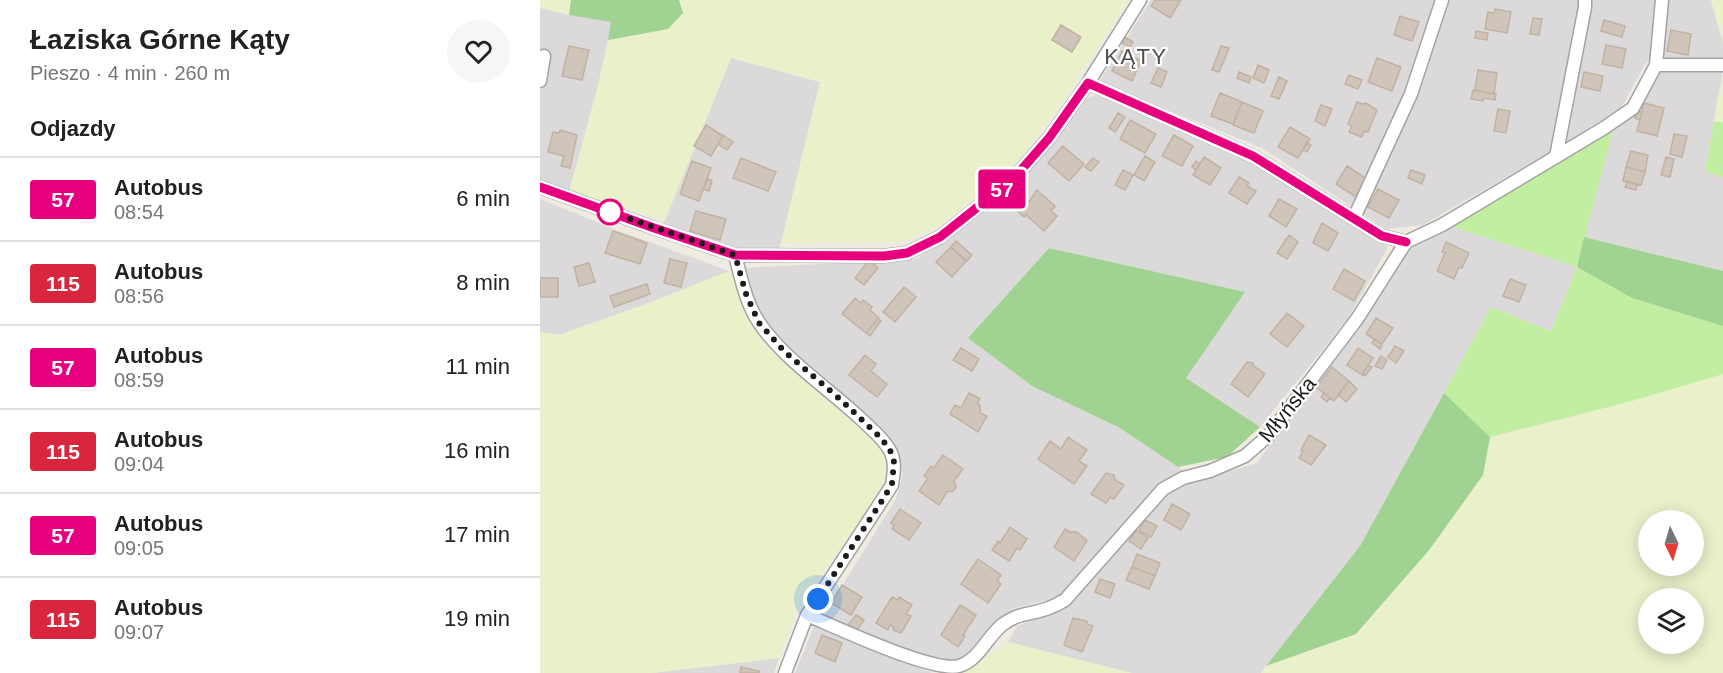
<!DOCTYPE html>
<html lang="pl">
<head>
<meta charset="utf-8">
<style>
  body { margin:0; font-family:Helvetica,sans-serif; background:#f6f6f6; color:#222; height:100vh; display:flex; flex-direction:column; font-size:22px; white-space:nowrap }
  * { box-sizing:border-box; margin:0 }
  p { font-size:20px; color:#767676 }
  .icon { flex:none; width:33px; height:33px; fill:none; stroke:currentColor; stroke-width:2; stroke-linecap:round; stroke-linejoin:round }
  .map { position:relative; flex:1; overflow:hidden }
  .side { display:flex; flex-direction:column; background:#fff; width:540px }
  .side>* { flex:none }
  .badge { padding:0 12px; border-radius:4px; font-size:21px; line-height:39px }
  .needle { width:39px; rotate:175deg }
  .buttons { position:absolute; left:1098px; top:510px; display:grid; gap:12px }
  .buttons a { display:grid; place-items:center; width:66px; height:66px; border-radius:50%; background:#fff; box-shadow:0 3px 15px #0003; font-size:30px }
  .you { position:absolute; width:30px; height:30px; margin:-15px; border:4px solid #fff; border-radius:50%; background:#1a73e8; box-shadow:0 0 0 9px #1a73e833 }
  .map>.badge { position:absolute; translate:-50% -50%; box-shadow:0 0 0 3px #fff }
  h2 { padding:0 30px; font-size:22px; line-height:54px }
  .round { display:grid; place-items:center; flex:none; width:63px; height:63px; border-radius:32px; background:#f6f6f6 }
  .head { display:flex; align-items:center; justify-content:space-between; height:102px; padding:0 30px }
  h1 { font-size:28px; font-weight:600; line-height:45px }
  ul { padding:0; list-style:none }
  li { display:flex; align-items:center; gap:18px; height:84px; padding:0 30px; border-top:2px solid #e0e0e0 }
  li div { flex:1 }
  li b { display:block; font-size:22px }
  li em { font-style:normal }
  li .badge { min-width:66px; font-weight:700; text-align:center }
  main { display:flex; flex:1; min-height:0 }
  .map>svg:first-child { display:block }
  .residential { fill:#dbd9d9 }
  .farmland { fill:#eaf0ca; fill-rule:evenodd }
  .grass { fill:#c2eea2 }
  .forest { fill:#a0d292 }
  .building { fill:#cfc5ba; stroke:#c2b2a2; stroke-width:1.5 }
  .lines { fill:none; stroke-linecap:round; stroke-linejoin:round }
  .minor-casing { stroke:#a3a3a3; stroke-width:15 }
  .minor { stroke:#fff; stroke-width:12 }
  .line-casing { stroke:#fff; stroke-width:14 }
  .line { stroke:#e6007e; stroke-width:9 }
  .walk { stroke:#1c1c1c; stroke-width:6; stroke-dasharray:0 10.8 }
  .stop-dot { fill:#fff; stroke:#e6007e; stroke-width:3 }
  .labels { text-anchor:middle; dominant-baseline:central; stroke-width:4.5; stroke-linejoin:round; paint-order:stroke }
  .street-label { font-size:21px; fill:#1c1c1c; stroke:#fff }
  .neighbourhood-label { font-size:22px; letter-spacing:1.5px; fill:#4f4f4f; stroke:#fff }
</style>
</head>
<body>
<main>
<section class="side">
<div class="head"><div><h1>Łaziska Górne Kąty</h1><p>Pieszo · 4 min · 260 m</p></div><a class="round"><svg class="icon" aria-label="heart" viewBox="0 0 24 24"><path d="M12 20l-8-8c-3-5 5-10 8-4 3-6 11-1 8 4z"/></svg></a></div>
<h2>Odjazdy</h2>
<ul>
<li><span class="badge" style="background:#e6007e;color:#fff">57</span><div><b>Autobus</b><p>08:54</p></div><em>6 min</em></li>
<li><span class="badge" style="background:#d7263d;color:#fff">115</span><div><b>Autobus</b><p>08:56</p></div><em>8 min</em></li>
<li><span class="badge" style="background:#e6007e;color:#fff">57</span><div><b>Autobus</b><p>08:59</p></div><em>11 min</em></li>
<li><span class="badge" style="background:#d7263d;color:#fff">115</span><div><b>Autobus</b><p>09:04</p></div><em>16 min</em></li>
<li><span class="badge" style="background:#e6007e;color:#fff">57</span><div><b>Autobus</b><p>09:05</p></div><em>17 min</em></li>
<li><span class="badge" style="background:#d7263d;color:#fff">115</span><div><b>Autobus</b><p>09:07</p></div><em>19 min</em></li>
</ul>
</section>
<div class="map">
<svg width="1183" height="673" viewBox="0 0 1183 673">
  <rect width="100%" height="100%" fill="#efebe1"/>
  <!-- residential -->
  <path class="residential" d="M611,0H1171L1183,43V59L1107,61L1081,108L1025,143L883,225L846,229L722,148L559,82Z
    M0,8L72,22L57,90L29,192L0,181Z
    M191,58L280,82L237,260L202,261L120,233Z
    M1183,70L1165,171L1183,178V271L1044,237L1073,130L1092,114L1103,101L1120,71Z
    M558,95L698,156L745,182L848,247L809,317L720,427L646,378L704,292L509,248L428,338L492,386L580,428L647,473L621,485L525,596L474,608L428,662L377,660L281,620L356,499L363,475L356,450L334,424L234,334L213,298L205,268L377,259L491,169L544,99Z
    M0,199L74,229L189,271L109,303L19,335L0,332Z
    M910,226L1037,267L1011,331L951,307L820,546L721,673H592L468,642L477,626L531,603L626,493L650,483L717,463L873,244Z
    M275,624L392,673H255Z
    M239,658L234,673H112Z"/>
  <!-- farmland -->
  <path class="farmland" d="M0,0H31L29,15L0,8Z
    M139,0H588L517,109L473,167L400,225L361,242L241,243L280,82L191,58L125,219L29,192L57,90L68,40L128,29L143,13Z
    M1171,0H1183V43Z
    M1183,71V122H1174Z
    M189,271L224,345L330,438L345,454L346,475L339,496L258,606L239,658L112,673H0V332L19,335L109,303Z
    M1183,374V673H721L726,666L816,634L890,549L943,475L950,437L1092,401ZM1108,520H1154V566H1108ZM1108,598H1154V644H1108Z
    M468,642L592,673H424Z"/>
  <!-- grass -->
  <path class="grass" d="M1174,122H1183V178L1165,171Z
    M1073,130L1037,267L1092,298L1183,326V374L1092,401L950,437L904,393L951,307L1011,331L1037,267L910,226Z"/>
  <!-- forest -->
  <path class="forest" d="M31,0H139L143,13L128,29L68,40L71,22L29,15Z
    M1044,237L1183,271V326L1092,298L1037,267Z
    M509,248L705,292L646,378L720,427L687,457L638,467L580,428L492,386L428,338Z
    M904,393L950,437L943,475L890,549L816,634L726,666L820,546Z"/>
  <!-- building -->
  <path class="building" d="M615,0H641L630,18L611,6Z
    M955,9L971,12L967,33L945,29L948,12L954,13Z
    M860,16L879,22L872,41L854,35Z
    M993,18L1002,19L999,35L990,34Z
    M1064,20L1085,26L1082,37L1061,31Z
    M521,25L541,37L532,52L512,40Z
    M1131,30L1151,34L1148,55L1127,51Z
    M936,31L948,33L947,40L935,38Z
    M585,37L593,42L590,47L582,43Z
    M1066,45L1086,49L1082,68L1062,64Z
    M29,46L49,50L42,80L22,76Z
    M681,46L689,48L679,72L672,70Z
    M582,51L601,61L592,81L572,71Z
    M837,58L861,67L852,91L828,82Z
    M718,65L729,70L724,83L713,78Z
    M618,68L627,72L621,87L611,83Z
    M938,70L957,73L954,94L935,90Z
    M699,72L711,77L709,83L697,78Z
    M1044,72L1063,76L1060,91L1041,87Z
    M809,75L822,80L818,89L805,84Z
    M739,77L747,81L739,99L731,96Z
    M933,90L956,94L955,100L944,98L943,101L931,99Z
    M680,93L702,102L693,124L671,116Z
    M702,102L723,111L714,133L693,125Z
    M817,102L823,104L826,103L837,110L828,132L824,131L822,137L809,132L812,126L808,124Z
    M1104,103L1124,108L1117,136L1097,131Z
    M781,105L792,109L785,126L775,121Z
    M958,109L970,111L966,133L954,131Z
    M1097,111L1102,112L1100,120L1095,118Z
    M578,113L585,117L575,132L569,128Z
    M590,120L616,134L605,153L580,139Z
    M166,125L183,136L171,156L154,146Z
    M750,127L770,139L758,158L738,147Z
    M20,130L37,135L30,168L21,166L24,156L8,152L13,132L19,133Z
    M1134,134L1147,136L1142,157L1130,154Z
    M183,135L193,142L187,150L178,144Z
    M634,135L653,146L642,166L622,156Z
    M767,142L771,145L767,152L763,150Z
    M523,146L544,164L529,181L508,163Z
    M1091,151L1108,155L1105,172L1086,167Z
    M605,156L615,162L604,181L594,175Z
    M664,157L681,168L670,185L653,175Z
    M1126,157L1134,159L1130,177L1121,175Z
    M201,158L236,172L228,191L193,178Z
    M553,158L559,162L551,171L545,167Z
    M152,161L171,168L159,201L140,194Z
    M656,161L660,164L656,170L652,167Z
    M807,166L827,179L816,197L796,184Z
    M1086,167L1105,172L1101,185L1083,181Z
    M583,170L593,175L585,190L575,185Z
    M871,170L885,175L882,184L868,178Z
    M699,177L709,183L707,186L716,191L707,204L689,193Z
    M168,179L172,181L169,191L163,189Z
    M1087,181L1097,184L1096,190L1085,187Z
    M838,189L859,200L849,218L828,207Z
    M497,190L515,206L511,211L517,216L504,231L486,215L484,217L473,207L483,196L489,202Z
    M739,199L757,209L746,227L729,216Z
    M156,211L186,219L180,240L150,231Z
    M782,223L798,233L788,251L773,243Z
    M73,231L107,243L100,264L65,253Z
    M749,235L758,242L747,259L737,253Z
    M416,241L432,255L427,261L411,247Z
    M906,242L929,253L922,268L919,267L914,279L897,271L905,253L902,252Z
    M411,247L426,261L412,277L396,262Z
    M130,259L147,263L141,287L124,283Z
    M329,260L338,268L324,285L315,278Z
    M49,263L55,282L39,286L34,267Z
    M804,269L825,281L814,301L793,289Z
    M0,278H18V297H0Z
    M970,279L986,285L979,302L963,296Z
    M107,284L110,294L74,307L70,296Z
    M364,287L376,297L355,322L343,312Z
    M315,298L321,303L323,300L326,302L332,307L330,310L339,318L326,333L302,314Z
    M747,313L764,326L747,347L730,334Z
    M836,318L853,328L842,344L826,334Z
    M338,319L341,321L330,336L326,333Z
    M834,339L842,344L840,349L832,343Z
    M855,346L864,351L856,363L848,357Z
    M421,348L439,359L432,371L413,360Z
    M818,348L833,358L822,375L807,365Z
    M325,355L336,364L331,371L347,384L337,397L309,375Z
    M841,356L847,360L842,369L835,366Z
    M707,362L713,363L714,366L725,374L708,397L691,384Z
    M828,365L832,367L825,376L822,374Z
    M792,367L809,381L794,401L776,387Z
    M809,381L817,389L806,402L798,395Z
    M429,393L440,399L437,403L440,405V413L447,416L438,432L410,414L415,405L421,408Z
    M784,393L790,398L787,402L781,397Z
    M769,435L786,445L771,465L759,458L763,451L761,450Z
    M528,437L547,450L539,461L547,466L534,484L498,459L510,441L521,449Z
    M403,455L423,469L414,481L416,487L413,491L407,492L399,505L379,491L388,478L384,476L391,466L394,468Z
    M566,473L574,475L575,480L584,485L574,499L570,497L566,503L551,494Z
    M632,504L650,514L641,530L624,520Z
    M360,509L381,523L369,540L352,529L354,525L351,523Z
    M605,520L617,526L611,537L599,531Z
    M470,527L487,539L480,550L477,548L469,561L452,550L458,541L460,543Z
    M525,529L530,532H537L547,541L534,561L514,547Z
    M596,530L608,538L601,549L589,541Z
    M597,554L620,563L615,576L592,567Z
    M438,559L461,575L457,581L461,584L448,603L421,584Z
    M592,567L615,576L609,589L586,580Z
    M560,579L575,584L570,598L555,592Z
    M302,585L322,597L311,615L291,603Z
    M352,597L358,600L359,597L372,605L366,614L371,616L361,633L353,630L354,627L350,625L348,630L336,623Z
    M420,605L436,615L423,635L425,636L418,647L401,635Z
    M316,615L324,620L316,631L308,625Z
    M533,618L547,621V624L553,626L542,652L524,645Z
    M282,635L302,643L295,662L275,653Z
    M201,667L219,671V673H200Z"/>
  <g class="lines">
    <!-- minor casing -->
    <g class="minor-casing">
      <path id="minor" d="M1116,65H1183
        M0,81L4,56
        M548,83L600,0
        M1016,157L1045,7V0
        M0,187L114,228L195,255L343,256L367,253L400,237L474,178L509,138L548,83L713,156L842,236L866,242
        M814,218L871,94L902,0
        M195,255C201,278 206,304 220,324C244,359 289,389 321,419C330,428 342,437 349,449C356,460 354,472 352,485L267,615L245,673
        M267,615C296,627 393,673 419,666C439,660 447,637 462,625C479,612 490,615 509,608C514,606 520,603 525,600L623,489L643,478L670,471L705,456L729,435L817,319L866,242L902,225L1064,128L1093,108L1116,65L1122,0"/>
    </g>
    <!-- minor -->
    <use href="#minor" class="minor"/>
  </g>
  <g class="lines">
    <!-- line casing -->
    <g class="line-casing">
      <path id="line" d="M0,187L114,228L195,255L344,256L367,253L400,237L474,178L509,138L548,83L713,156L842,236L866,242"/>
    </g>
    <!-- line -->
    <use href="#line" class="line"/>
    <!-- walk -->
    <path class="walk" d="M70,212L195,255L206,294L219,323L245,352L301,400L341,438L350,450L354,462L352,484L345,496L278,599"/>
  </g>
  <!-- markers -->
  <circle class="stop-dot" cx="70" cy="212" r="12"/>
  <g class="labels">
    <!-- street labels -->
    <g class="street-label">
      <text transform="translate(747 409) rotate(-51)">Młyńska</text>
    </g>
    <!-- neighbourhood labels -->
    <g class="neighbourhood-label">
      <text x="596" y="56">KĄTY</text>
    </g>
  </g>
</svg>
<div class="buttons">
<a><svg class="needle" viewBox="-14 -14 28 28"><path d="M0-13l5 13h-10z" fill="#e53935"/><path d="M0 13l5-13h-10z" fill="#767676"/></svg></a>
<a><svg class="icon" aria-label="layers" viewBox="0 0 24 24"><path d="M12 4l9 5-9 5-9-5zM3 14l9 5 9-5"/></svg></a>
</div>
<div class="you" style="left:278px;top:599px"></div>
<b class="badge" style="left:462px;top:189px;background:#e6007e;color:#fff">57</b>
</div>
</main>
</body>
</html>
